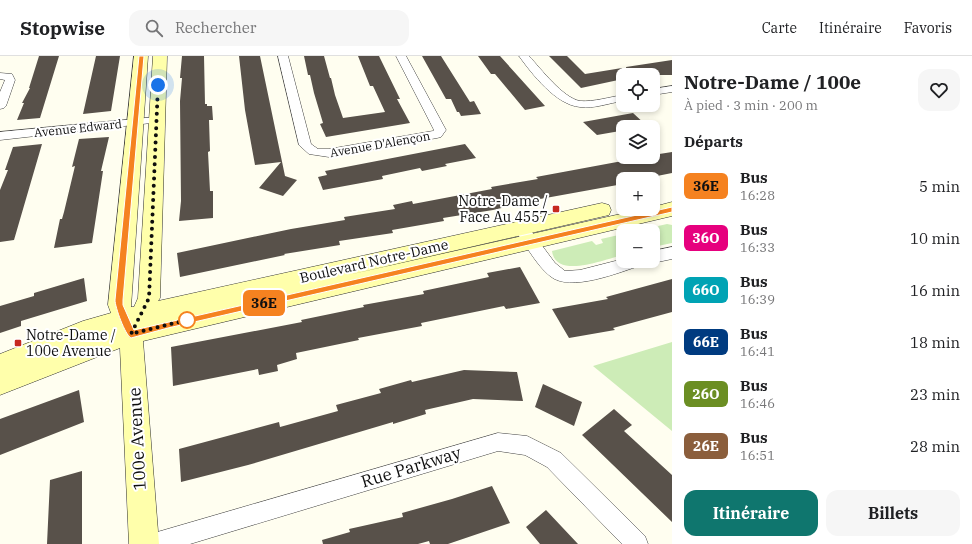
<!DOCTYPE html>
<html lang="fr">
<head>
<meta charset="utf-8">
<style>
  body { margin:0; font-family:"IBM Plex Serif",serif; background:#f6f6f6; color:#202124; height:100vh; display:flex; flex-direction:column; font-size:15px; white-space:nowrap }
  * { box-sizing:border-box; margin:0 }
  p { font-size:13px; color:#757577 }
  .icon { flex:none; width:22px; height:22px; fill:none; stroke:currentColor; stroke-width:2; stroke-linecap:round; stroke-linejoin:round }
  .map { position:relative; flex:1; overflow:hidden }
  .drawer { display:flex; flex-direction:column; background:#fff; width:300px }
  .drawer>* { flex:none }
  .badge { padding:0 8px; border-radius:6px; font-size:14px; line-height:26px }
  .fabs { position:absolute; left:616px; top:12px; display:grid; gap:8px }
  .fabs a { display:grid; place-items:center; width:44px; height:44px; border-radius:8px; background:#fff; box-shadow:0 2px 6px #0003; font-size:20px }
  .you { position:absolute; width:20px; height:20px; margin:-10px; border:3px solid #fff; border-radius:50%; background:#1a73e8; box-shadow:0 0 0 6px #1a73e833 }
  .map>.badge { position:absolute; translate:-50% -50%; box-shadow:0 0 0 2px #fff }
  h2 { padding:0 12px; font-size:15px; line-height:36px }
  .round { display:grid; place-items:center; flex:none; width:42px; height:42px; border-radius:12px; background:#f6f6f6 }
  .head { display:flex; align-items:center; justify-content:space-between; height:68px; padding:0 12px }
  h1 { font-size:19px; font-weight:700; line-height:30px }
  .button { display:flex; gap:8px; margin-top:auto; padding:8px 12px }
  .button a { flex:1; height:46px; border-radius:12px; background:#0f766e; color:#fff; font-size:16px; font-weight:700; line-height:46px; text-align:center }
  .button a+a { background:#f6f6f6; color:#202124 }
  ul { padding:0; list-style:none }
  li { display:flex; align-items:center; gap:12px; height:52px; padding:0 12px }
  li div { flex:1 }
  li b { display:block; font-size:15px }
  li em { font-style:normal }
  li .badge { min-width:44px; font-weight:700; text-align:center }
  header { display:flex; align-items:center; gap:24px; box-sizing:border-box; height:56px; padding:0 20px; background:#fff; border-bottom:1px solid #e0e0e0 }
  header strong { font-size:19px }
  nav { display:flex; gap:22px; margin-inline-start:auto; font-size:14px }
  .search { width:280px; height:36px; background:#f6f6f6; display:flex; align-items:center; gap:10px; box-sizing:border-box; padding:0 14px; border-radius:12px; color:#757577; font-size:15px }
  main { display:flex; flex:1; min-height:0 }
  .map>svg:first-child { display:block }
  .green { fill:#cdecb7 }
  .building { fill:#58514a }
  .lines { fill:none; stroke-linecap:round; stroke-linejoin:round }
  .street-casing { stroke:#414141; stroke-width:1 }
  .secondary-casing { stroke:#303030; stroke-width:1 }
  .street { fill:#fff; fill-rule:evenodd }
  .secondary { fill:#ffffab; fill-rule:evenodd }
  .line { fill:#f58220; stroke:#fff }
  .walk { stroke:#0e0e0e; stroke-width:4; stroke-dasharray:0 7.2 }
  .poi-dot { fill:#c6291f; stroke:#fff; stroke-width:1.5 }
  .stop-dot { fill:#fff; stroke:#f58220; stroke-width:2 }
  .labels { text-anchor:middle; dominant-baseline:central; stroke-width:4; stroke-linejoin:round; paint-order:stroke }
  .far-street-label { font-size:12px; fill:#0e0e0e; stroke:#fff }
  .poi-label { font-size:14px; fill:#0e0e0e; stroke:#fff; text-anchor:end }
  .street-label { font-size:14px; fill:#0e0e0e; stroke:#fff }
  .near-street-label { font-size:17px; fill:#0e0e0e; stroke:#fff }
</style>
</head>
<body>
<header>
<strong>Stopwise</strong>
<div class="search"><svg class="icon" aria-label="search" viewBox="0 0 24 24"><circle cx="10" cy="10" r="6"/><path d="M15 15l6 6"/></svg>Rechercher</div>
<nav><a>Carte</a><a>Itinéraire</a><a>Favoris</a></nav>
</header>
<main>
<div class="map">
<svg width="672" height="488" viewBox="0 0 672 488">
  <rect width="100%" height="100%" fill="#fffef0"/>
  <!-- green -->
  <path class="green" d="M667,168L672,169V187L653,191V175H636Z
    M623,178V199C605,203 556,224 552,195L592,185L596,189L603,187L601,183Z
    M672,286V375L593,310Z"/>
  <!-- building -->
  <path class="building" d="M39,0H59L40,62L17,64L24,47H22L30,32H29Z
    M96,0H120L111,55L83,58Z
    M182,0H204L205,48H207V50H212L213,64H209L210,95L208,96L210,135H213V162L179,165L181,145L180,45L182,22H180Z
    M239,0H260L285,120L297,124L283,140L259,132L281,106L255,109L245,54Z
    M304,0H324L330,22H331L335,39L343,62L385,56L373,30H370L358,0H379L400,43H397L410,67L326,81L320,68L323,67L314,37L310,19H308Z
    M422,0H441L470,46L474,45L481,58L461,60L459,56H457L451,43H446Z
    M478,0H500L545,50L525,54L495,18H491Z
    M549,0H567L585,18L622,12L623,23L581,32Z
    M672,4V19H627L626,11Z
    M633,57L646,69L623,71V73H619L620,75L597,79L583,66Z
    M109,81L101,115H103L92,187L54,192L60,163H62L64,156L75,110L72,111L79,83Z
    M42,88L14,184L0,186V134L8,114H5L13,91Z
    M465,88L476,102L445,108L447,110L422,115L420,112L382,120L383,123L323,134L318,121L327,119L325,115Z
    M672,96V117L642,123H623V128L540,143L493,154L443,162L444,165L392,174L393,177L339,185L340,189L284,198L285,199L180,221L177,197L291,173L345,164L344,161L395,153L393,149L412,145L413,148L492,133L491,131L538,123L536,121L644,101H653V99Z
    M520,211L540,247L506,253L504,250L421,267L422,270L358,282L359,284L296,297L297,303L277,309L278,315L259,319L258,313L173,330L171,291L302,266L301,264L364,251L363,249L424,238L423,235L489,221L487,217Z
    M84,222L87,245L21,265V270L0,277V250L34,240V237Z
    M672,223V256L613,272L615,274L569,282L552,253L608,243L606,241Z
    M464,314L517,316L523,345L473,343L425,354L426,358L393,368V366L248,409L181,426L179,393L279,366L280,371L338,355L336,349L381,337L379,333L411,324L412,326Z
    M543,328L582,346L574,370L535,351Z
    M79,334L84,366L0,399V363Z
    M614,353L632,369L624,375L672,419V466L582,379Z
    M82,415V488H47L50,424Z
    M492,430L510,467L448,488H430L429,485L418,488H323L322,484L350,476L349,473L403,461L402,457L452,443Z
    M546,454L578,488H540L526,471Z"/>
  <g class="lines">
    <!-- street casing -->
    <g class="street-casing">
      <path id="street" d="M278,0H288L311,88L318,93H329L433,75L434,74L396,0H406L446,74L441,81L437,82L329,101L309,98L299,89Z
        M519,0H529C541,13 563,42 580,45C594,46 610,41 623,39V45C609,47 594,53 580,51C556,49 532,18 519,0Z
        M0,17L12,18L15,24L6,50L4,52L0,53V36L5,24L0,23Z
        M672,30V36L653,39V33Z
        M156,61L160,62L162,64L160,66L0,84V76Z
        M521,167L526,168L555,207L565,215L580,214L623,203V205H645L642,209C620,216 570,237 550,220C537,210 526,189 516,176L514,172L516,168Z
        M672,191V203L653,207L648,205H653V195Z
        M498,377L527,380L561,397L645,480L648,488H622L547,411L525,399L498,395L190,488H143L146,480L154,477Z"/>
    </g>
    <!-- secondary casing -->
    <g class="secondary-casing">
      <path id="secondary" d="M134,0H148L131,251H134L138,242L153,0H167L160,242L158,245L602,147L609,149L611,154L609,159L348,219L643,153H653V151L672,146V160L143,285L159,488H129L120,292L0,339V298L83,265L111,257L108,249Z"/>
    </g>
    <!-- street -->
    <use href="#street" class="street"/>
    <!-- secondary -->
    <use href="#secondary" class="secondary"/>
  </g>
  <!-- line -->
  <path class="line" d="M139,0H144L123,244V249L134,274L672,151V156L168,272L131,282C125,279 115,251 115,244Z"/>
  <g class="lines">
    <!-- walk -->
    <path class="walk" d="M158,29L149,242L131,278L187,264"/>
  </g>
  <!-- markers -->
  <g class="poi-dot">
    <rect x="552" y="149" width="8" height="8" rx="2"/>
    <rect x="14" y="283" width="8" height="8" rx="2"/>
  </g>
  <circle class="stop-dot" cx="187" cy="264" r="8"/>
  <g class="labels">
    <!-- far-street labels -->
    <g class="far-street-label">
      <text transform="translate(78 72) rotate(-6)">Avenue Edward</text>
      <text transform="translate(380 88) rotate(-10)">Avenue D'Alençon</text>
    </g>
    <!-- poi labels -->
    <g class="poi-label">
      <text x="548" y="145">Notre-Dame /<tspan x="548" dy="16">Face Au 4557</tspan></text>
      <text x="26" y="279" text-anchor="start">Notre-Dame /<tspan x="26" dy="16">100e Avenue</tspan></text>
    </g>
    <!-- street labels -->
    <g class="street-label">
      <text transform="translate(374 205) rotate(-13)">Boulevard Notre-Dame</text>
    </g>
    <!-- near-street labels -->
    <g class="near-street-label">
      <text transform="translate(137 383) rotate(-93)">100e Avenue</text>
      <text transform="translate(411 411) rotate(-17)">Rue Parkway</text>
    </g>
  </g>
</svg>
<div class="fabs">
<a><svg class="icon" aria-label="locate" viewBox="0 0 24 24"><circle cx="12" cy="12" r="6"/><path d="M12 2v4M12 18v4M2 12h4M18 12h4"/></svg></a>
<a><svg class="icon" aria-label="layers" viewBox="0 0 24 24"><path d="M12 4l9 5-9 5-9-5zM3 14l9 5 9-5"/></svg></a>
<a>+</a>
<a>−</a>
</div>
<div class="you" style="left:158px;top:29px"></div>
<b class="badge" style="left:264px;top:247px;background:#f58220;color:#111">36E</b>
</div>
<section class="drawer">
<div class="head"><div><h1>Notre-Dame / 100e</h1><p>À pied · 3 min · 200 m</p></div><a class="round"><svg class="icon" aria-label="heart" viewBox="0 0 24 24"><path d="M12 20l-8-8c-3-5 5-10 8-4 3-6 11-1 8 4z"/></svg></a></div>
<h2>Départs</h2>
<ul>
<li><span class="badge" style="background:#f58220;color:#111">36E</span><div><b>Bus</b><p>16:28</p></div><em>5 min</em></li>
<li><span class="badge" style="background:#e6007e;color:#fff">36O</span><div><b>Bus</b><p>16:33</p></div><em>10 min</em></li>
<li><span class="badge" style="background:#00a3b4;color:#fff">66O</span><div><b>Bus</b><p>16:39</p></div><em>16 min</em></li>
<li><span class="badge" style="background:#003b80;color:#fff">66E</span><div><b>Bus</b><p>16:41</p></div><em>18 min</em></li>
<li><span class="badge" style="background:#6b8e23;color:#fff">26O</span><div><b>Bus</b><p>16:46</p></div><em>23 min</em></li>
<li><span class="badge" style="background:#8b5e3c;color:#fff">26E</span><div><b>Bus</b><p>16:51</p></div><em>28 min</em></li>
</ul>
<div class="button"><a>Itinéraire</a><a>Billets</a></div>
</section>
</main>
</body>
</html>
